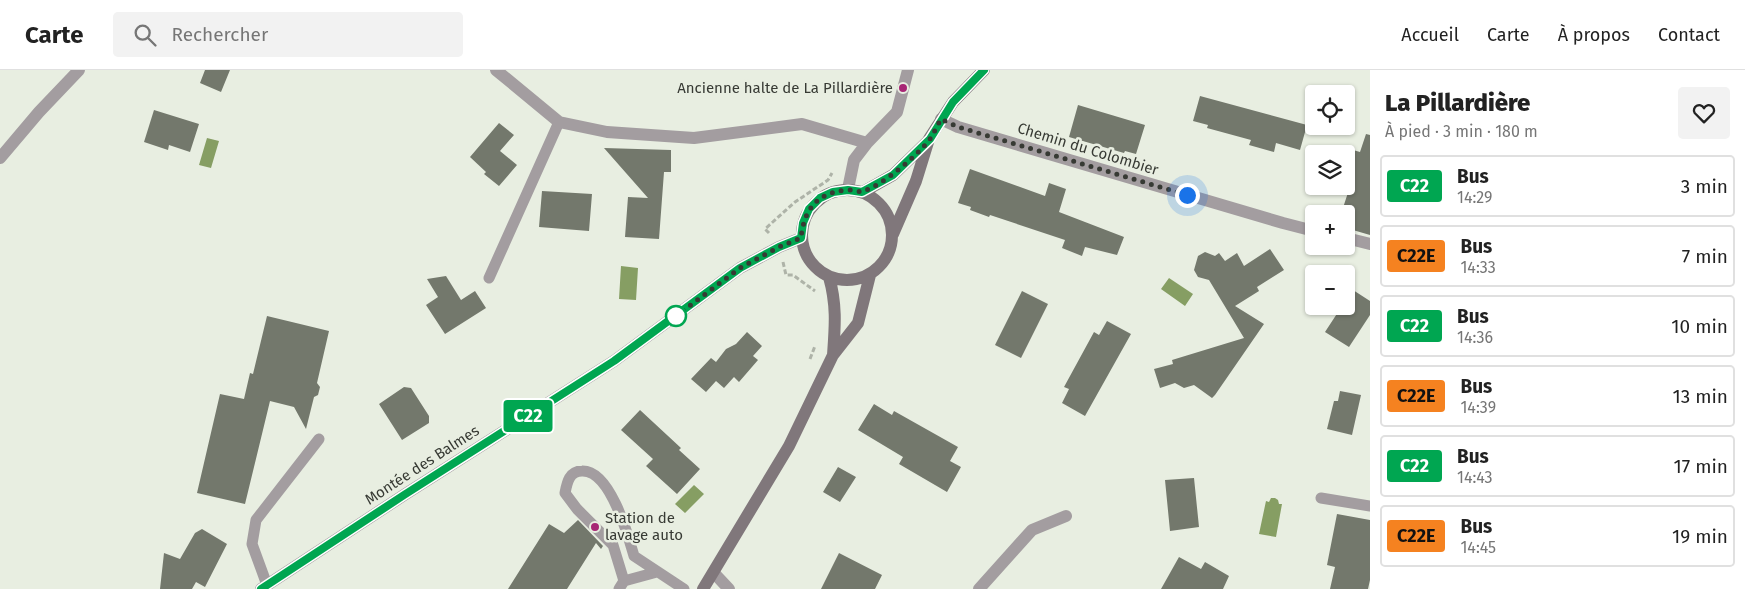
<!DOCTYPE html>
<html lang="fr">
<head>
<meta charset="utf-8">
<style>
  body { margin:0; font-family:"Fira Sans",sans-serif; background:#f2f2f2; color:#222; height:100vh; display:flex; flex-direction:column; font-size:19px; white-space:nowrap }
  * { box-sizing:border-box; margin:0 }
  p { font-size:16px; color:#767676 }
  .icon { flex:none; width:28px; height:28px; fill:none; stroke:currentColor; stroke-width:2; stroke-linecap:round; stroke-linejoin:round }
  .map { position:relative; flex:1; overflow:hidden }
  .sheet { display:flex; flex-direction:column; background:#fff; width:375px }
  .sheet>* { flex:none }
  .badge { padding:0 10px; border-radius:4px; font-size:18px; line-height:32px }
  .buttons { position:absolute; left:1305px; top:15px; display:grid; gap:10px }
  .buttons a { display:grid; place-items:center; width:50px; height:50px; border-radius:5px; background:#fff; box-shadow:0 1px 4px #0004; font-size:25px }
  .you { position:absolute; width:25px; height:25px; margin:-12px; border:4px solid #fff; border-radius:50%; background:#1a73e8; box-shadow:0 0 0 8px #1a73e833 }
  .map>.badge { position:absolute; translate:-50% -50%; box-shadow:0 0 0 2px #fff }
  .round { display:grid; place-items:center; flex:none; width:52px; height:52px; border-radius:5px; background:#f2f2f2 }
  .overview { display:flex; align-items:center; justify-content:space-between; height:85px; padding:0 15px }
  h1 { font-size:24px; font-weight:800; line-height:38px }
  ul { padding:0; list-style:none }
  li { display:flex; align-items:center; gap:15px; height:62px; margin:0 10px 8px; padding:0 5px; border:2px solid #e0e0e0; border-radius:5px }
  li div { flex:1 }
  li b { display:block; font-size:19px }
  li em { font-style:normal }
  li .badge { min-width:55px; font-weight:700; text-align:center }
  header { display:flex; align-items:center; gap:30px; box-sizing:border-box; height:70px; padding:0 25px; background:#fff; border-bottom:1px solid #e0e0e0 }
  header strong { font-size:24px }
  nav { display:flex; gap:28px; margin-inline-start:auto; font-size:18px }
  .search { width:350px; height:45px; background:#f2f2f2; display:flex; align-items:center; gap:12px; box-sizing:border-box; padding:0 18px; border-radius:5px; color:#767676; font-size:19px }
  main { display:flex; flex:1; min-height:0 }
  .map>svg:first-child { display:block }
  .water { fill:#869e63 }
  .building { fill:#73786c }
  .lines { fill:none; stroke-linecap:round; stroke-linejoin:round }
  .path { stroke:#aeb3a8; stroke-width:3; stroke-dasharray:5 2.5; stroke-linecap:butt }
  .service { stroke:#a39da0; stroke-width:11 }
  .minor { stroke:#a39da0; stroke-width:12 }
  .secondary { stroke:#80777b; stroke-width:12 }
  .line-casing { stroke:#fff; stroke-width:11 }
  .line { stroke:#00a651; stroke-width:8 }
  .walk { stroke:#373a34; stroke-width:5; stroke-dasharray:0 9 }
  .poi-dot { fill:#a72675; stroke:#e8eee1; stroke-width:2 }
  .stop-dot { fill:#fff; stroke:#00a651; stroke-width:2.5 }
  .labels { text-anchor:middle; dominant-baseline:central; stroke-width:5; stroke-linejoin:round; paint-order:stroke }
  .poi-label { font-size:15px; fill:#373a34; stroke:#e8eee1; text-anchor:end }
  .street-label { font-size:15px; fill:#373a34; stroke:#e8eee1 }
</style>
</head>
<body>
<header>
<strong>Carte</strong>
<div class="search"><svg class="icon" aria-label="search" viewBox="0 0 24 24"><circle cx="10" cy="10" r="6"/><path d="M15 15l6 6"/></svg>Rechercher</div>
<nav><a>Accueil</a><a>Carte</a><a>À propos</a><a>Contact</a></nav>
</header>
<main>
<div class="map">
<svg width="1370" height="519" viewBox="0 0 1370 519">
  <rect width="100%" height="100%" fill="#e8eee1"/>
  <!-- water -->
  <path class="water" d="M207,68L219,71L211,98L199,95Z
    M621,196L638,198L636,230L619,229Z
    M1169,208L1193,224L1185,236L1161,219Z
    M694,415L704,424L685,443L675,434Z
    M1271,428H1275L1278,430L1279,434H1282L1276,467L1259,464L1266,431L1269,432Z"/>
  <!-- building -->
  <path class="building" d="M205,0H230L221,22L200,13Z
    M1200,26L1307,55L1300,80L1276,73L1274,82L1249,75L1251,70L1207,58L1208,55L1193,51Z
    M1078,35L1145,55L1136,84L1125,81L1124,83L1069,67Z
    M154,40L199,54L190,82L169,75L168,80L144,72Z
    M499,53L514,65L500,81L517,95L499,116L484,104L486,102L470,87Z
    M1366,64L1370,65V165L1346,158V144H1341L1354,104L1346,102V78L1360,82Z
    M604,78L671,80V102H664L659,169L625,167L628,127L648,128Z
    M970,99L1045,126L1049,113L1066,119L1059,142L1124,167L1117,185L1085,177L1082,186L1062,178L1065,170L990,145L989,147L970,140L971,137L958,133Z
    M542,121L592,124L589,161L539,157Z
    M1270,179L1284,200L1257,217L1259,221L1235,236L1264,254L1215,325L1212,328L1194,315L1184,318L1175,313L1160,318L1154,299L1173,294L1172,290L1244,268L1209,210L1198,207L1194,200L1198,186L1205,182L1215,186L1219,183L1225,191L1237,183L1244,196Z
    M446,206L461,230L475,221L486,238L445,264L426,235L438,227L427,209Z
    M1353,220L1370,231V245L1349,277L1325,262L1342,236H1346V230Z
    M1022,221L1048,234L1021,288L995,275Z
    M267,246L329,261L317,313L320,317L318,325L314,327L306,359L294,337L270,331L245,434L197,423L220,324L244,329L250,303L253,304Z
    M1107,251L1131,264L1085,346L1062,333L1069,319L1064,317L1094,262L1099,265Z
    M747,262L762,276L753,286L758,290L739,312L734,307L724,318L716,311L706,322L691,309L711,288L716,292L726,279L736,274Z
    M404,317L411,318L429,346V353L402,370L379,334Z
    M1340,321L1361,325L1352,365L1327,359L1334,331H1338Z
    M874,334L892,345L894,341L958,377L950,391L961,397L947,422L899,394L903,387L858,360Z
    M640,340L681,378L679,380L700,399L677,424L646,396L653,389L621,360Z
    M838,397L856,407L840,432L823,422Z
    M1194,408L1199,457L1170,461L1165,410Z
    M1337,444L1370,450V510L1368,519H1330L1335,497L1327,495Z
    M578,450L603,476L601,479L596,473L567,519H508L549,454L564,463Z
    M202,459L227,474L205,517L196,512L192,519H160L164,483L180,489L195,463Z
    M839,483L882,505L875,519H821Z
    M1179,487L1201,499L1205,492L1229,506L1223,519H1161Z"/>
  <g class="lines">
    <!-- path -->
    <path class="path" d="M769,163L765,159L795,132L828,110L832,103
      M783,192L786,205H793L815,221
      M810,289L815,276"/>
    <!-- service -->
    <path class="service" d="M489,208L559,52
      M1321,428L1370,436
      M624,511L657,502
      M267,515L252,474L256,450L319,369
      M619,519L624,511L613,475L577,439L565,423C567,413 569,401 582,401C610,400 628,465 634,486L684,519"/>
    <!-- minor -->
    <path class="minor" d="M496,0L559,52L607,62L694,68L802,54L867,73
      M941,49L958,57L1283,153L1314,161
      M0,88L39,42L79,0
      M848,119L854,90L867,73L897,42L908,0
      M1346,168L1370,174
      M714,503L729,519
      M261,519L404,425L614,291L740,198L779,177L801,168
      M979,519L1032,460L1066,446"/>
    <!-- secondary -->
    <path class="secondary" d="M802 165a45 45 0 1 1 90 0a45 45 0 1 1-90 0Z
      M863,122L893,105L928,71
      M893,164L916,111L929,69L953,32L984,0
      M829,207C837,235 835,257 833,285
      M703,519L789,376L833,285L858,253L870,205"/>
  </g>
  <g class="lines">
    <!-- line casing -->
    <g class="line-casing">
      <path id="line" d="M261,519L404,425L614,291L740,198L779,177L801,168L803,153L809,139L820,128L833,122L848,120L862,122L893,105L930,69L953,32L984,0"/>
    </g>
    <!-- line -->
    <use href="#line" class="line"/>
    <!-- walk -->
    <path class="walk" d="M676,246L740,198L779,177L801,168C804,140 816,123 846,120C852,119 859,123 864,121C884,114 917,86 930,69C934,63 937,56 941,49L958,57L1187,125"/>
  </g>
  <!-- markers -->
  <g class="poi-dot">
    <circle cx="903" cy="18" r="5"/>
    <circle cx="595" cy="457" r="5"/>
  </g>
  <circle class="stop-dot" cx="676" cy="246" r="10"/>
  <g class="labels">
    <!-- poi labels -->
    <g class="poi-label">
      <text x="893" y="18">Ancienne halte de La Pillardière</text>
      <text x="605" y="448" text-anchor="start">Station de<tspan x="605" dy="17">lavage auto</tspan></text>
    </g>
    <!-- street labels -->
    <g class="street-label">
      <text transform="translate(1088 79) rotate(17)">Chemin du Colombier</text>
      <text transform="translate(422 395) rotate(-33)">Montée des Balmes</text>
    </g>
  </g>
</svg>
<div class="buttons">
<a><svg class="icon" aria-label="locate" viewBox="0 0 24 24"><circle cx="12" cy="12" r="6"/><path d="M12 2v4M12 18v4M2 12h4M18 12h4"/></svg></a>
<a><svg class="icon" aria-label="layers" viewBox="0 0 24 24"><path d="M12 4l9 5-9 5-9-5zM3 14l9 5 9-5"/></svg></a>
<a>+</a>
<a>−</a>
</div>
<div class="you" style="left:1187px;top:125px"></div>
<b class="badge" style="left:528px;top:346px;background:#00a651;color:#fff">C22</b>
</div>
<section class="sheet">
<div class="overview"><div><h1>La Pillardière</h1><p>À pied · 3 min · 180 m</p></div><a class="round"><svg class="icon" aria-label="heart" viewBox="0 0 24 24"><path d="M12 20l-8-8c-3-5 5-10 8-4 3-6 11-1 8 4z"/></svg></a></div>
<ul>
<li><span class="badge" style="background:#00a651;color:#fff">C22</span><div><b>Bus</b><p>14:29</p></div><em>3 min</em></li>
<li><span class="badge" style="background:#f58220;color:#111">C22E</span><div><b>Bus</b><p>14:33</p></div><em>7 min</em></li>
<li><span class="badge" style="background:#00a651;color:#fff">C22</span><div><b>Bus</b><p>14:36</p></div><em>10 min</em></li>
<li><span class="badge" style="background:#f58220;color:#111">C22E</span><div><b>Bus</b><p>14:39</p></div><em>13 min</em></li>
<li><span class="badge" style="background:#00a651;color:#fff">C22</span><div><b>Bus</b><p>14:43</p></div><em>17 min</em></li>
<li><span class="badge" style="background:#f58220;color:#111">C22E</span><div><b>Bus</b><p>14:45</p></div><em>19 min</em></li>
</ul>
</section>
</main>
</body>
</html>
